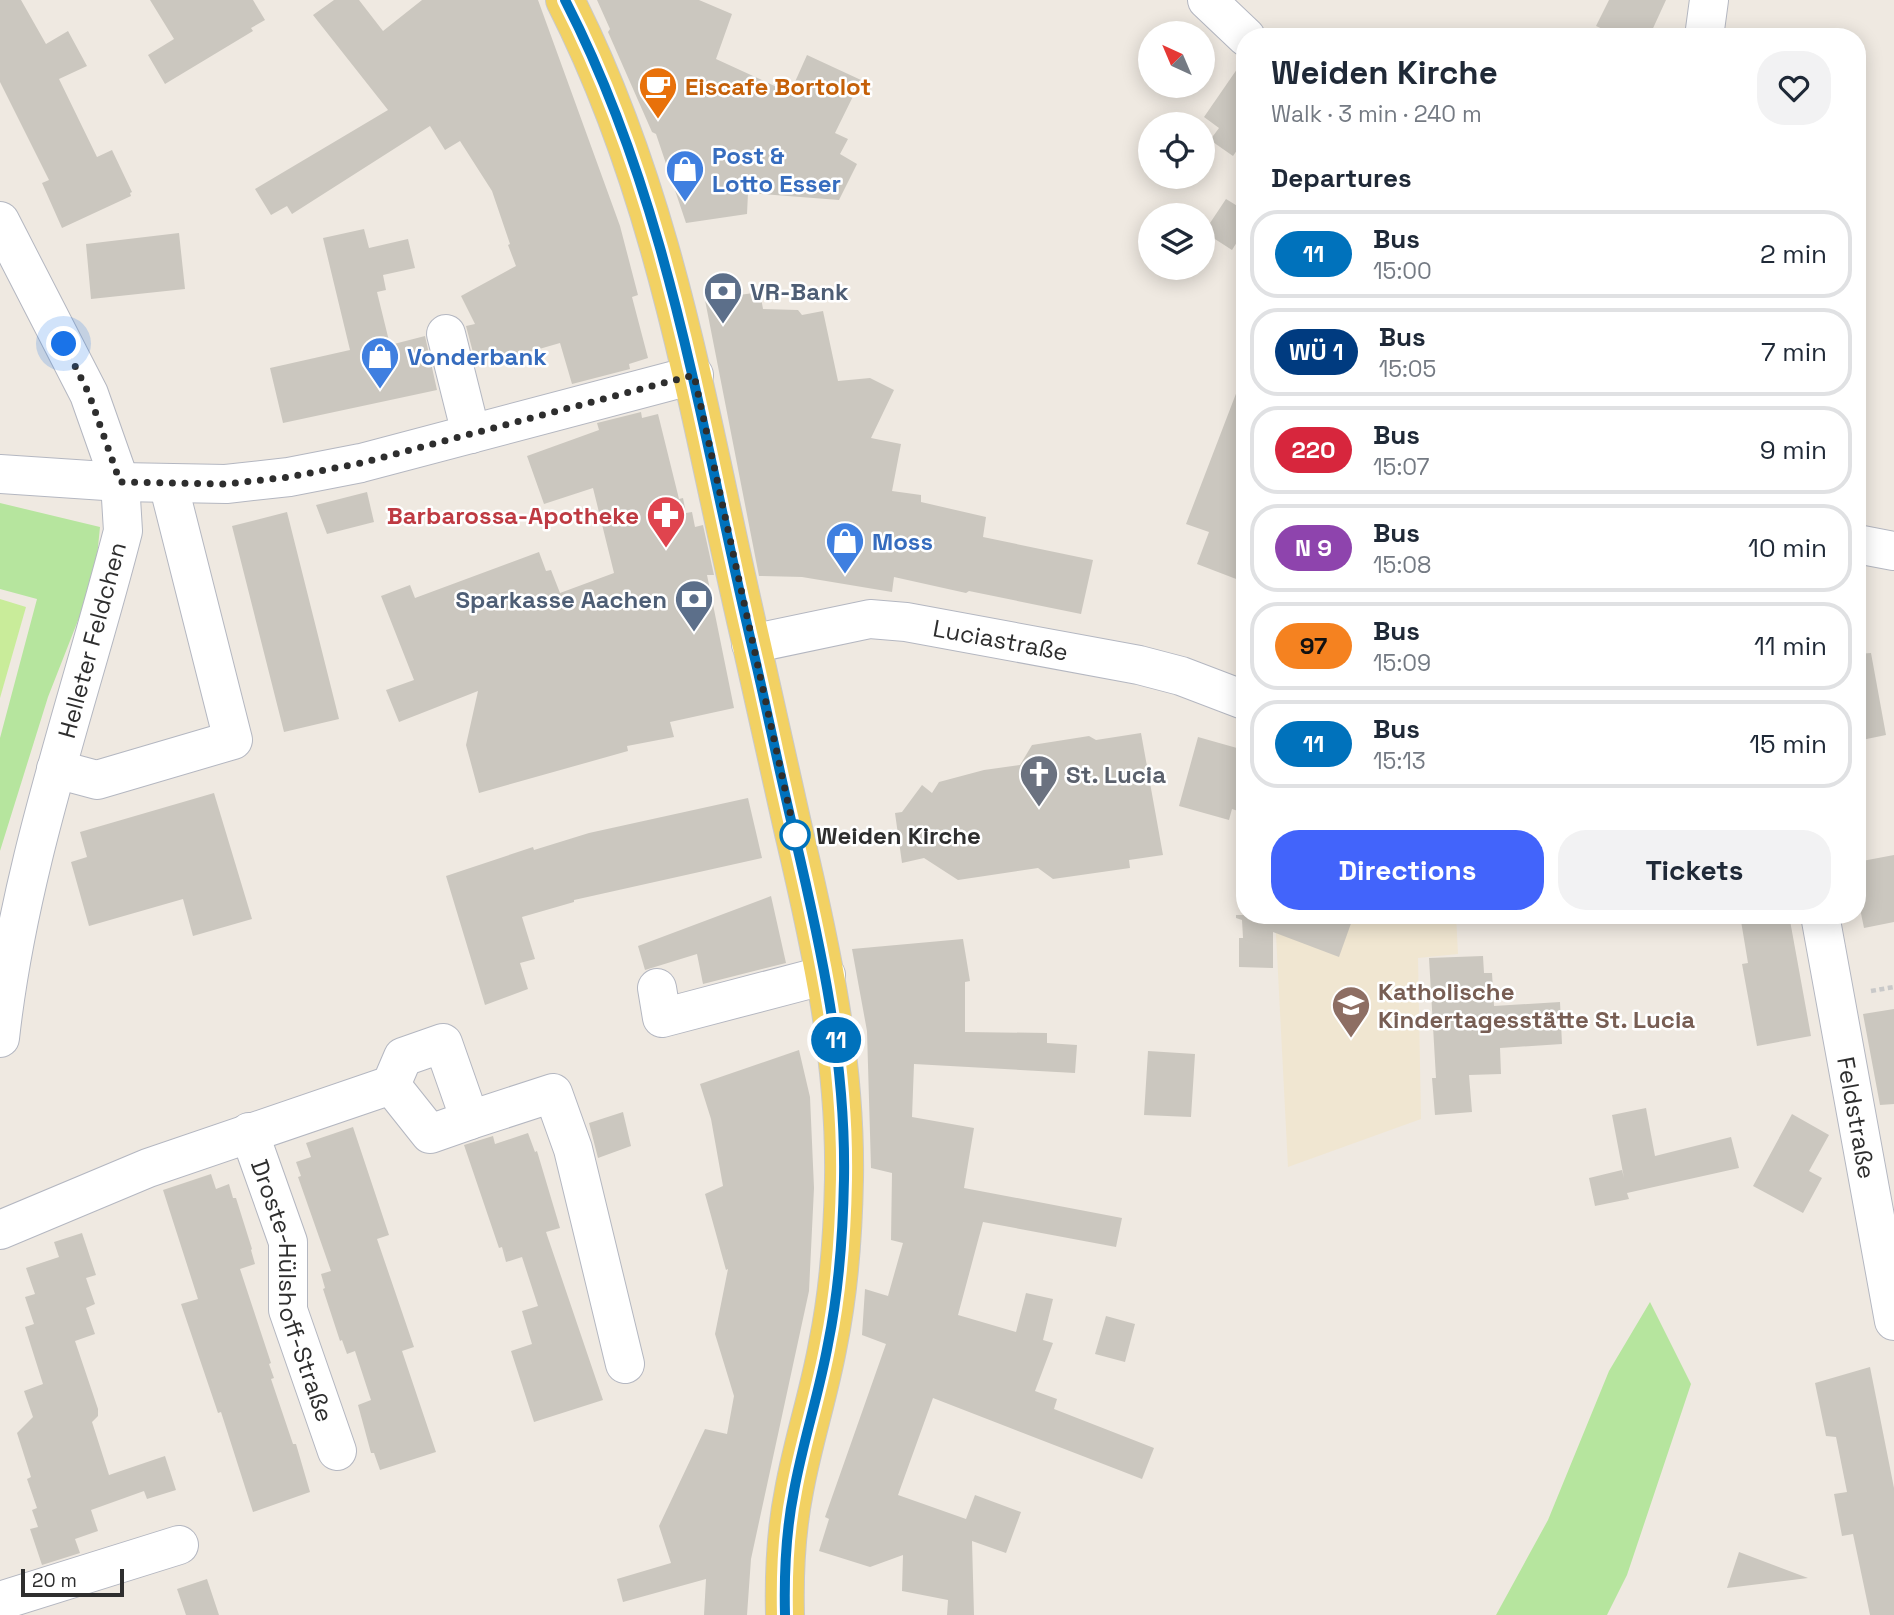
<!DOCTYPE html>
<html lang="en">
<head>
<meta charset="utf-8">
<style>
  body { margin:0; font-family:"Space Grotesk",sans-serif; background:#f2f2f3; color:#1f2937; height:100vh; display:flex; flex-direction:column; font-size:26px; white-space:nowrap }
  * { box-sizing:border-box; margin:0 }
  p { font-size:23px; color:#747a83 }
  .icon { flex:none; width:38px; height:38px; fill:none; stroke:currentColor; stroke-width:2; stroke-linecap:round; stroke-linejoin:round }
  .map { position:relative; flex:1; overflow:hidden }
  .side { position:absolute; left:1236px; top:28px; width:630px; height:896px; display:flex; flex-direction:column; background:#fff; border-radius:28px; box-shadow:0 4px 18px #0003 }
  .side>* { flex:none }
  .badge { padding:0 14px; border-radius:23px; font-size:24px; line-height:46px }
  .needle { width:46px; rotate:316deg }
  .buttons { position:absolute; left:1138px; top:21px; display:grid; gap:14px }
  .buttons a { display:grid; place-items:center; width:77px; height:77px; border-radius:50%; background:#fff; box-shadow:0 4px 18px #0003; font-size:35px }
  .scale { position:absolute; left:21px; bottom:18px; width:103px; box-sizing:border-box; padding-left:7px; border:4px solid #2e2e2e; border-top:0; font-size:19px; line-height:24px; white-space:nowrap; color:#2e2e2e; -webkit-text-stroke:5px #fff; paint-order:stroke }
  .you { position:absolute; width:35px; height:35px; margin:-18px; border:5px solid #fff; border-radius:50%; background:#1a73e8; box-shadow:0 0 0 10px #1a73e833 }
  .map>.badge { position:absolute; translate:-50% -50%; box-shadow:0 0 0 4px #fff }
  h2 { padding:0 35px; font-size:26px; line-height:63px }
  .round { display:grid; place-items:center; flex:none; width:74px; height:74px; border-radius:28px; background:#f2f2f3 }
  .overview { display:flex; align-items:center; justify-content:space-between; height:119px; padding:0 35px }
  h1 { font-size:33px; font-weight:700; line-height:52px }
  .button { display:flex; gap:14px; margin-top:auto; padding:14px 35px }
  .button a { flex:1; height:80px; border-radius:28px; background:#4264fb; color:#fff; font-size:28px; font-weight:700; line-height:80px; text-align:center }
  .button a+a { background:#f2f2f3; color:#1f2937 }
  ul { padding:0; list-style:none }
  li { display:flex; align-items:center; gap:21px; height:88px; margin:0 14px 10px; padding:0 21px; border:4px solid #e0e1e3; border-radius:28px }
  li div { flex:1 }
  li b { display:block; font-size:26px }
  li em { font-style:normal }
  li .badge { min-width:77px; font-weight:700; text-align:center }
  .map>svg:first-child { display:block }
  .education { fill:#f0e6d1 }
  .green { fill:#b6e59e }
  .pitch { fill:#c9ec9a }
  .building { fill:#cbc7bf }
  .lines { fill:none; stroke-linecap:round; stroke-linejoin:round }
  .minor-casing { stroke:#b4b7c1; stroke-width:40 }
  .major-casing { stroke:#c9c9c9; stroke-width:40 }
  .path { stroke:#c9c9c9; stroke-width:4.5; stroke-dasharray:5 3.5; stroke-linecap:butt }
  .minor { stroke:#fff; stroke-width:38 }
  .major { stroke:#f2d163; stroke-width:38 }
  .line-casing { stroke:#fff; stroke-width:16 }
  .line { stroke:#0072bc; stroke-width:10 }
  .walk { stroke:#2e2e2e; stroke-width:7; stroke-dasharray:0 12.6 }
  .stop-dot { fill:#fff; stroke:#0072bc; stroke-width:3.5 }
  .labels { text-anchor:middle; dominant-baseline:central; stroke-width:5; stroke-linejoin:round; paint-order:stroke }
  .food-label { font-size:24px; font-weight:bold; fill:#c56008; stroke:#fff; text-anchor:start }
  .shop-label { font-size:24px; font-weight:bold; fill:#366cbe; stroke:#fff; text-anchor:start }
  .service-label { font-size:24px; font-weight:bold; fill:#4e5e75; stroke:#fff; text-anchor:start }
  .health-label { font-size:24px; font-weight:bold; fill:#be3a42; stroke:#fff; text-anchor:end }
  .street-label { font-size:24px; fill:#2e2e2e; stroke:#fff }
  .worship-label { font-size:24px; font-weight:bold; fill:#5b616d; stroke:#fff; text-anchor:start }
  .stop-label { font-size:24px; font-weight:bold; fill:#2e2e2e; stroke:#fff; text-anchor:start }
  .education-label { font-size:24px; font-weight:bold; fill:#785e54; stroke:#fff; text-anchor:start }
</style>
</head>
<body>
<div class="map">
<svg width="1894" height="1615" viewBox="0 0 1894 1615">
  <rect width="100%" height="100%" fill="#efe9e1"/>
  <!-- education -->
  <path class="education" d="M1275,915H1456L1458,954L1418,958L1421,1119L1288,1167Z"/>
  <!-- green -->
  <path class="green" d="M0,503L100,527L95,577L48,697L0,851V738L37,599L0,589Z
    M1650,1302L1691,1384L1627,1575L1607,1615H1496L1548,1520L1609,1371Z"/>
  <!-- pitch -->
  <path class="pitch" d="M0,599L26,607L0,698Z"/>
  <!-- building -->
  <path class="building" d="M0,0H21L46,44L68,31L87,66L59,79L97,157L112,150L132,192L130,193L131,196L62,228L42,183L49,180L0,82Z
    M150,0H253L265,20L251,28L253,31L165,84L148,55L174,39Z
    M334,0H359L383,31L422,0H538L620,226L638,295L632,297L648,358L629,364L630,369L572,384L560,343L501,360L496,350L475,360L466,326L475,324L461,296L516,266L508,245L510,244L492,191L460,141L445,150L430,126L292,214L287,206L271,215L255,189L388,110L313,15Z
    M597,0H699L732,14L716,59L790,93L807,55L861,80L835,133L848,139L840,154L857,164L839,200L748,193L747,214L686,223L656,134L652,132L608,32L610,29Z
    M1609,0H1666L1649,37H1620L1596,26Z
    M1244,59V145L1242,143L1233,156L1210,140L1219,128L1204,117Z
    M1226,199L1244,210V231L1232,250L1204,232Z
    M364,229L369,248L408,239L415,268L383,275L386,290L377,292L390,345L425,336L437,390L283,423L270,368L350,350L323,238Z
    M179,233L185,289L91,299L86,244Z
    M760,292L763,309L798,310L802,315L823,311L838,381L870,378L894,390L871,438L901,444L892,491L921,495V502L986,517L983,537L1093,560L1081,614L969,591L966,593L894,577L892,592L802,577L759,576L705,300Z
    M1242,378L1244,379V582L1197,564L1209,532L1186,524Z
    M641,412L642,418L658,414L679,499L683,498L686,513L692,512L695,527L703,525L714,575H707L734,708L670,722L674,737L627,746L628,751L479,793L466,745L478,691L399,722L386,690L414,680L381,596L410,585L415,598L539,552L546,571L551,570L560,593L614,573L593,488L544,504L527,456L599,430L597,423Z
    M367,492L374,522L327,534L316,505Z
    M287,512L339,719L284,732L232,526Z
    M1871,653L1886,735L1857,741V654Z
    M1141,733L1163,855L1129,860L1130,868L1053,879L1038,868L958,880L924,858L902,863L895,813L902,812L922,785L932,793L939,782L984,770L1020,765L1032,745L1089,736L1096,740Z
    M1198,737L1244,750V813L1232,809L1229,820L1179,806Z
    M214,793L252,919L193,936L183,899L89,926L71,862L87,857L80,832Z
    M748,798L762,858L574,900V902L522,917L535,959L520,963L528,989L485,1005L446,876L533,847L534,850L589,833Z
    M1894,855V922L1864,928L1857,894V862Z
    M771,896L786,963L703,984L697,954L645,970L638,946Z
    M1236,915H1354L1339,957L1273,932V968L1239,967V938H1243L1242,920L1236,918Z
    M1740,915H1789L1811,1036L1757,1046L1742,964L1748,963Z
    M963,939L970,981L965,982V1032L1047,1033V1043L1077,1045L1075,1073L914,1064L912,1117L974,1128L964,1188L1122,1218L1116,1247L983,1222L958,1315L1016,1332L1026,1293L1053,1299L1043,1340L1053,1343L1035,1391L1057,1399L1054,1409L1154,1448L1142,1479L933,1398L898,1495L966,1519L975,1495L1021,1512L1006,1553L972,1541L974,1615H947L948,1600L902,1591L903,1555L870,1567L819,1551L829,1519L825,1517L886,1344L862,1335L865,1289L888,1296L903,1243L891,1240L892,1173L871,1168L867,1031L852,949Z
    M1483,956L1484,973H1492L1494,1006L1560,1002L1562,1044L1500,1048L1501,1074L1469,1075L1472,1112L1435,1115L1432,1078H1436L1429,958Z
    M1894,1009V1104L1880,1105L1863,1014Z
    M799,1050L810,1097L814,1188L809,1291L751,1559L747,1615H704L706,1579L623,1602L617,1579L671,1563L659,1526L705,1429L727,1434L734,1396L715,1334L728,1269L726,1270L705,1194L723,1186L711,1119L700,1084Z
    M1148,1051L1195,1054L1191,1117L1144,1115Z
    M1646,1108L1655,1156L1731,1137L1739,1168L1627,1193L1629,1199L1595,1206L1589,1178L1622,1170L1624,1178L1612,1115Z
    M623,1112L631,1146L598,1158L589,1123Z
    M1792,1114L1829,1135L1809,1171L1822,1178L1803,1213L1753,1186Z
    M353,1127L389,1235L377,1239L414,1347L402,1351L436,1452L380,1470L374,1453H371L358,1405L371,1400L355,1351L347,1354L342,1340L340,1341L323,1289L325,1288L321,1274L331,1271L298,1177L301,1176L296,1162L311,1157L306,1143Z
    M528,1133L535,1152L537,1151L560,1228L546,1232L603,1400L534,1422L511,1351L532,1344L522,1311L538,1306L522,1257L506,1262L502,1247L499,1248L464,1145L493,1136L495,1144Z
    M211,1174L216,1189L229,1184L233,1198H236L252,1249L251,1250L255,1264L240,1269L271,1363L269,1364L274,1378L271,1379L293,1444H296L310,1492L253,1512L221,1412L218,1413L181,1304L198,1299L163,1190Z
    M82,1233L96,1275L86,1278L95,1304L86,1308L95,1334L75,1341L98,1409V1416L92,1422L109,1475L165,1456L176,1490L147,1499L144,1491L91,1510L98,1531L75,1539L80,1553L42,1565L30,1529L38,1527L32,1510L37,1508L27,1479L31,1477L17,1433L33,1417L24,1391L43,1384L25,1327L34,1324L25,1297L35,1294L26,1268L59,1257L54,1242Z
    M1106,1316L1135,1324L1125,1362L1095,1354Z
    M1870,1367L1894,1488V1615H1870L1853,1534L1842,1536L1834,1494L1847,1492L1836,1437L1826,1436L1815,1383Z
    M1739,1552L1808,1578L1727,1588Z
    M207,1579L219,1615H186L177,1589Z"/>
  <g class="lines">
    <!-- minor casing -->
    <g class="minor-casing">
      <g id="minor">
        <path d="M1207,0L1246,37"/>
        <path d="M1704,37L1709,0"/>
        <path d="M0,221L89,394L120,482L123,531C80,699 19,865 0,1038"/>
        <path d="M446,334L471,434"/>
        <path d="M0,474L120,482L226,484L289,477L361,463L694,375"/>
        <path d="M1857,544L1894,551"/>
        <path id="s1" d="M751,644L870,619L906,622L1139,665L1181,676L1244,700"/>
        <path d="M56,769L97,780L233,740L168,483"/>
        <path id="s2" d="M1820,915L1894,1321"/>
        <path d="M657,988L662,1018L826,975"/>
        <path d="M391,1085L430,1134L470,1120"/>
        <path id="s3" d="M249,1132L288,1242V1310L337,1451"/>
        <path d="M0,1230L148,1168L391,1085L403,1057L443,1043L470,1120L553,1093L573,1149L625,1364"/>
        <path d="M0,1601L179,1545"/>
      </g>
    </g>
    <!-- major casing -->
    <g class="major-casing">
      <path id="major" d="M565,0C669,205 700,426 752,646C766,709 780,771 794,833C821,947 846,1061 844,1179C843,1234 839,1290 828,1344C819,1394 803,1441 794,1491C786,1531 784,1574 785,1615"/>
    </g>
    <!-- path -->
    <path class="path" d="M1871,991L1894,987"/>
    <!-- minor -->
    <use href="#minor" class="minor"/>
    <!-- major -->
    <use href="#major" class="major"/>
  </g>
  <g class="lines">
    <!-- line casing -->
    <g class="line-casing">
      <path id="line" d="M565,0C670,204 700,426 752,646C767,709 779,771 794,833C821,947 846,1061 844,1179C843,1234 839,1290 828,1344C819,1394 803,1441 794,1491C786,1531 784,1574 785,1615"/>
    </g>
    <!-- line -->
    <use href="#line" class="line"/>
    <!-- walk -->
    <path class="walk" d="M64,344L89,394L120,482L226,484L289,477L361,463L694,375L795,835"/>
  </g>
  <!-- icons -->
  <defs>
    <g id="cafe-pin" transform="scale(2.0125)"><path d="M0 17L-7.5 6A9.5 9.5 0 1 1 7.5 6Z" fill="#e8710a" stroke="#fff"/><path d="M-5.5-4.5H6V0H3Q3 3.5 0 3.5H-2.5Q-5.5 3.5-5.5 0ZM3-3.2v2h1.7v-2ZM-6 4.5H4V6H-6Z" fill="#fff"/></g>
    <g id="shop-pin" transform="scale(2.0125)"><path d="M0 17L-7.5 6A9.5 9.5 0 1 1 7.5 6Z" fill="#3f7fe0" stroke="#fff"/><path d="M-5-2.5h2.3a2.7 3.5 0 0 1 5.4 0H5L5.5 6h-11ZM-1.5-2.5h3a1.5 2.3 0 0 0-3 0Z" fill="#fff"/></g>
    <g id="bank-pin" transform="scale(2.0125)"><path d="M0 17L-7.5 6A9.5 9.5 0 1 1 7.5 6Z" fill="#5c6f8a" stroke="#fff"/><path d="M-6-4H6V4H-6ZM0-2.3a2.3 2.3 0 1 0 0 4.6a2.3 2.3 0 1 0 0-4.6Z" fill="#fff"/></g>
    <g id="pharmacy-pin" transform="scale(2.0125)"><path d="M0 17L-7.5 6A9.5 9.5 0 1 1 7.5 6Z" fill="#e0444e" stroke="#fff"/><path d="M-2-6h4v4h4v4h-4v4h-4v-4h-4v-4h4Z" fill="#fff"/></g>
    <g id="church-pin" transform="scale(2.0125)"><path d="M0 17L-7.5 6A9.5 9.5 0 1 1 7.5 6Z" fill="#6b7280" stroke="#fff"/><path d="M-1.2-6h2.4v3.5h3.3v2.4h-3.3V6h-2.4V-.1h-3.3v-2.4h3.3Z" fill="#fff"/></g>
    <g id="school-pin" transform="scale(2.0125)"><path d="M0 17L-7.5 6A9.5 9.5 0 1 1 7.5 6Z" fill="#8d6e63" stroke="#fff"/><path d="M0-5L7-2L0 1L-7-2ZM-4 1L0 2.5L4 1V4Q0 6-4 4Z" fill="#fff"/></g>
  </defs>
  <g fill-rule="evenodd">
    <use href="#cafe-pin" x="658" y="86"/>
    <use href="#shop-pin" x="685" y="169"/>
    <use href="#bank-pin" x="723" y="291"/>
    <use href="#shop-pin" x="380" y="356"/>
    <use href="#pharmacy-pin" x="666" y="515"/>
    <use href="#shop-pin" x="845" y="541"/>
    <use href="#bank-pin" x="694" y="599"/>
    <use href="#church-pin" x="1039" y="774"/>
    <use href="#school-pin" x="1351" y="1005"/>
  </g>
  <!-- markers -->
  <circle class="stop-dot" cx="795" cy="835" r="14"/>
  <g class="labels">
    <!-- food labels -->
    <g class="food-label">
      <text x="685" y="86">Eiscafe Bortolot</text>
    </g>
    <!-- shop labels -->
    <g class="shop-label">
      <text x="712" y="155">Post &amp;<tspan x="712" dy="28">Lotto Esser</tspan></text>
      <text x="407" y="356">Vonderbank</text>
      <text x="872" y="541">Moss</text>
    </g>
    <!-- service labels -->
    <g class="service-label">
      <text x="750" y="291">VR-Bank</text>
      <text x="667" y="599" text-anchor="end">Sparkasse Aachen</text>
    </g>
    <!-- health labels -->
    <g class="health-label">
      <text x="639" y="515">Barbarossa-Apotheke</text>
    </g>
    <!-- street labels -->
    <g class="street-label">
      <text stroke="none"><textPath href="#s1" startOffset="254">Luciastraße</textPath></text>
      <text transform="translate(92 640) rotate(-75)">Helleter Feldchen</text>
      <text stroke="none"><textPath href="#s2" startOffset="206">Feldstraße</textPath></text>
      <text stroke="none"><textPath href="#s3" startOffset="166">Droste-Hülshoff-Straße</textPath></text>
    </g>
    <!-- worship labels -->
    <g class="worship-label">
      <text x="1066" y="774">St. Lucia</text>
    </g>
    <!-- stop labels -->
    <g class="stop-label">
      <text x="816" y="835">Weiden Kirche</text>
    </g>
    <!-- education labels -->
    <g class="education-label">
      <text x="1378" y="991">Katholische<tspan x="1378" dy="28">Kindertagesstätte St. Lucia</tspan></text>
    </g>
  </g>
</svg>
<div class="buttons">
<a><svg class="needle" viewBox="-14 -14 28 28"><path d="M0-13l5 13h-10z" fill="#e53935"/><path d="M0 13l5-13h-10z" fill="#747a83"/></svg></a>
<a><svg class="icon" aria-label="locate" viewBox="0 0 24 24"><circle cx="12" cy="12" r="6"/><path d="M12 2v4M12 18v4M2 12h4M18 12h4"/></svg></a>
<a><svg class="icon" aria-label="layers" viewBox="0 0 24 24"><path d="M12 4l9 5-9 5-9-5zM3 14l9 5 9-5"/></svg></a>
</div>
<div class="scale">20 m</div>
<div class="you" style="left:64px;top:344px"></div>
<b class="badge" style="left:836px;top:1040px;background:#0072bc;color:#fff">11</b>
<section class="side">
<div class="overview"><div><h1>Weiden Kirche</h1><p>Walk · 3 min · 240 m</p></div><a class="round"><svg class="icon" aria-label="heart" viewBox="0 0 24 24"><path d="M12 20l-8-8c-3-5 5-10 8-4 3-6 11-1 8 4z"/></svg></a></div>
<h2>Departures</h2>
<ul>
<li><span class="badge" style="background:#0072bc;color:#fff">11</span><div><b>Bus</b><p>15:00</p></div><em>2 min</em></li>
<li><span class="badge" style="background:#003b80;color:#fff">WÜ 1</span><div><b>Bus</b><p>15:05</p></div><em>7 min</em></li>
<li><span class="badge" style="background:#d7263d;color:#fff">220</span><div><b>Bus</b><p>15:07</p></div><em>9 min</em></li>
<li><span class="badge" style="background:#8e44ad;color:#fff">N 9</span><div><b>Bus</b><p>15:08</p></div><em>10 min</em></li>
<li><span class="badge" style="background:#f58220;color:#111">97</span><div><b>Bus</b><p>15:09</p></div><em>11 min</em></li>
<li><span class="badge" style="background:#0072bc;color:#fff">11</span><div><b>Bus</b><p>15:13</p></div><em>15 min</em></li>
</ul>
<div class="button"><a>Directions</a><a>Tickets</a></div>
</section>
</div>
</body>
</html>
